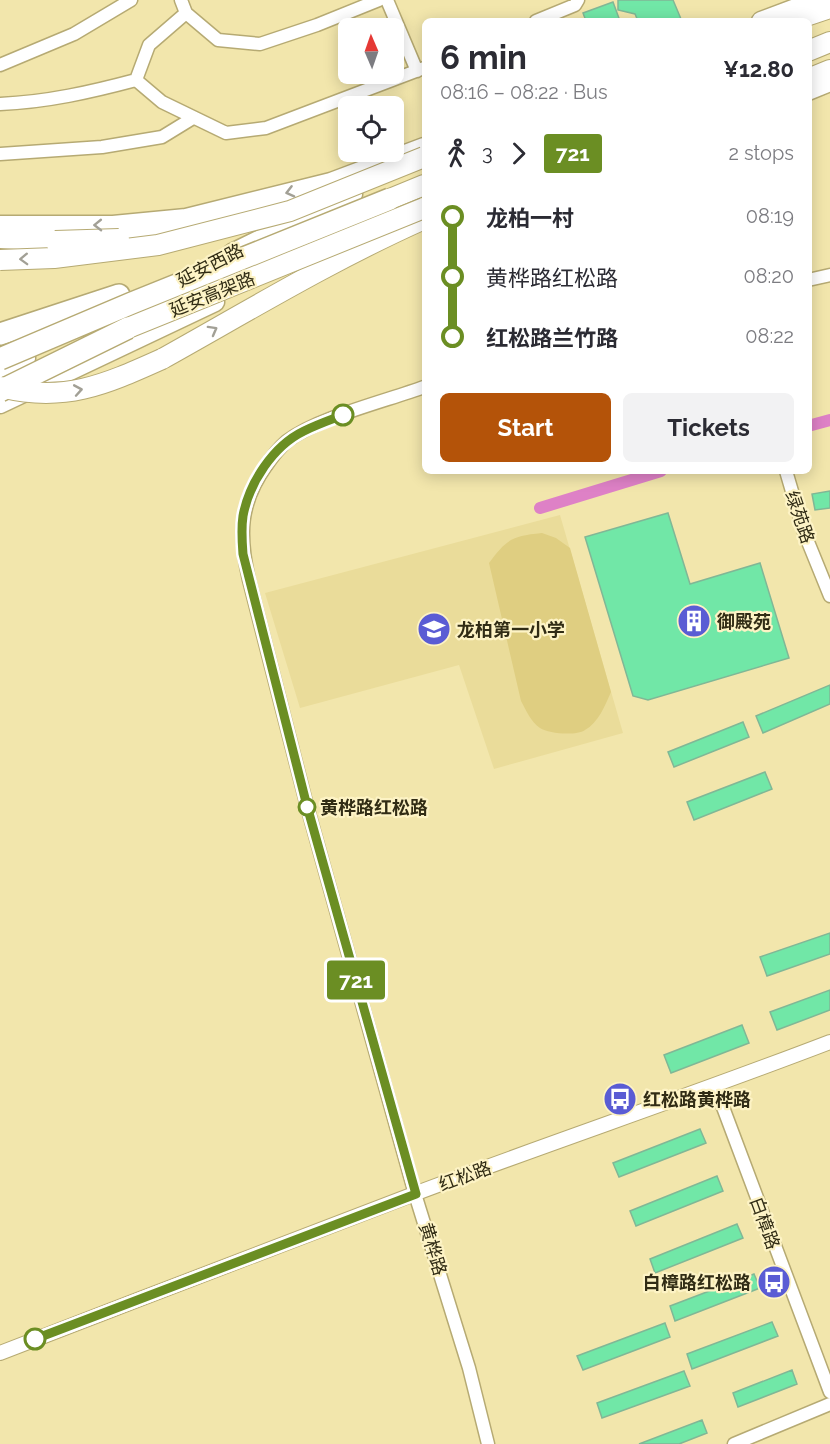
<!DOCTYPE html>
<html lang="en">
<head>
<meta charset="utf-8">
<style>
  body { margin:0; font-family:Raleway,"Noto Sans SC",sans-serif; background:#f2f2f3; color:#2b2b33; height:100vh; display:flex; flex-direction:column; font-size:22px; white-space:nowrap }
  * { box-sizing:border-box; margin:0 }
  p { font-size:20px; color:#7c7c81 }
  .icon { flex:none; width:33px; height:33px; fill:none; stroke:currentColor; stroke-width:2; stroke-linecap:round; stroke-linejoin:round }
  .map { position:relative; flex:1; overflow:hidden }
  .drawer { position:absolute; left:422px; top:18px; width:390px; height:456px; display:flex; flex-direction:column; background:#fff; border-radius:9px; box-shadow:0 3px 15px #0003 }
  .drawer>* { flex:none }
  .badge { padding:0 12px; border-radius:4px; font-size:21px; line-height:39px }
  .needle { width:39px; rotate:358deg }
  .fabs { position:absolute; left:338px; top:18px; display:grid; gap:12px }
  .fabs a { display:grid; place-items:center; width:66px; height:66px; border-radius:9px; background:#fff; box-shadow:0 3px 15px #0003; font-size:30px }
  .map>.badge { position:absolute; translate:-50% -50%; box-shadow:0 0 0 3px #fff }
  .legs { display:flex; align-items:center; gap:9px; height:66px; padding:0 18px; font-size:20px }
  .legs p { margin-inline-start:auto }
  .head { display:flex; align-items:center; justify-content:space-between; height:102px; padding:0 18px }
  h1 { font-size:33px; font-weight:700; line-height:45px }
  .primary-button { display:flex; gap:12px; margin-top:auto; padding:12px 18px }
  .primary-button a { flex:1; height:69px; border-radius:9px; background:#b45309; color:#fff; font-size:24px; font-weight:700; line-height:69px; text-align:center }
  .primary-button a+a { background:#f2f2f3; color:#2b2b33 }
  ul { padding:0 18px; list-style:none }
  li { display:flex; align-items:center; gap:21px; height:60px; font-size:22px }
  li i { display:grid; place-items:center; width:9px; height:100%; margin:0 8px; background:currentColor }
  li i::after { content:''; width:15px; height:15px; margin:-8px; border:4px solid; border-radius:50%; background:#fff }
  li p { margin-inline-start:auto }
  li:first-child i { background:linear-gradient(#0000 50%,currentColor 0) }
  li:last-child i { background:linear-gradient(currentColor 50%,#0000 0) }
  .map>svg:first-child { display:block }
  .built { fill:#eadc9a }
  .green { fill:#dfce81 }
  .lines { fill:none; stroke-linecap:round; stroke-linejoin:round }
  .canal { stroke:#de81c6; stroke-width:12 }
  .building { fill:#71e7a7; stroke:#80b796; stroke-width:1.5 }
  .minor-casing { stroke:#b6aa73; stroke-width:15 }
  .tertiary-casing { stroke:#b6aa73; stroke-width:16 }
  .primary-casing { stroke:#b6aa73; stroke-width:21 }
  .trunk-casing { stroke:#b6aa73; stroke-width:22 }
  .motorway-casing { stroke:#b6aa73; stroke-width:24 }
  .minor { stroke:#fff; stroke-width:12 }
  .tertiary { stroke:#fff; stroke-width:14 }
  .primary { stroke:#fff; stroke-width:18 }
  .trunk { stroke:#fff; stroke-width:20 }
  .motorway { stroke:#fff; stroke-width:21 }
  .trunk-bridge-casing { stroke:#b6aa73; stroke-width:22; stroke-linecap:butt }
  .motorway-bridge-casing { stroke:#b6aa73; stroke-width:24; stroke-linecap:butt }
  .trunk-bridge { stroke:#fff; stroke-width:20 }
  .motorway-bridge { stroke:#fff; stroke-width:21 }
  .oneway { stroke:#a2a096 }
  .line-1-casing { stroke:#fff; stroke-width:14 }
  .line-1 { stroke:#6b8e23; stroke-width:9 }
  .stop-1-dot { fill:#fff; stroke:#6b8e23; stroke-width:3 }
  .labels { text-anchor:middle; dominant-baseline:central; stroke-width:4.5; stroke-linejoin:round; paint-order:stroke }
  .street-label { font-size:18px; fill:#312c15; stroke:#fdf3c5 }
  .poi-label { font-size:18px; font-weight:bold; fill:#312c15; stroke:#fdf3c5; text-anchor:start }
  .stop-label { font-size:18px; font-weight:bold; fill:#312c15; stroke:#fdf3c5; text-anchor:start }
</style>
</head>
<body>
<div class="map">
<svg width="830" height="1444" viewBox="0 0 830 1444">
  <rect width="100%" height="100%" fill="#f2e6ac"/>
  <!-- built -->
  <path class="built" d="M560,515L623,733L494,769L459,665L300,708L265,593Z"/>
  <!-- green -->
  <path class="green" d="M542,533L556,538L570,548L611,692C605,706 598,723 585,730C576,736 549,734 540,728C531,722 526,710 521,701L489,563C507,539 512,536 542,533Z"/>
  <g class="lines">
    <!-- canal -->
    <path class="canal" d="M808,426L830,420
      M540,508L661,471"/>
  </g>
  <!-- building -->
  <path class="building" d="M618,0H673L681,19L675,21H638L635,14L618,10Z
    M613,2L620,21H586L583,13Z
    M830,491V508L815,510L812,494Z
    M668,513L690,584L760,563L789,658L648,700L633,696L585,537Z
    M830,685V704L763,733L756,716Z
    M743,722L749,737L674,767L668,752Z
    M765,772L772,789L694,820L687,802Z
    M830,933V954L767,976L760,957Z
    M830,990V1010L777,1030L770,1012Z
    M742,1025L749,1043L671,1073L664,1055Z
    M700,1129L706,1143L619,1177L613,1163Z
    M717,1176L723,1191L636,1226L630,1211Z
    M737,1224L743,1238L655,1273L650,1259Z
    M754,1274L760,1288L675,1321L670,1306Z
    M772,1322L778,1336L692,1369L687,1354Z
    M665,1323L670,1337L583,1370L577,1356Z
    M792,1370L797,1384L738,1407L733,1393Z
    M684,1371L690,1386L602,1418L597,1403Z
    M702,1420L707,1433L679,1444H639Z"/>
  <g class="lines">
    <!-- minor casing -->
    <g class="minor-casing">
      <path id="minor" d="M181,0L186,13L218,40L260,44L317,25L379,0
        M387,0L417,71
        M186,13L149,45L136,80L162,102L226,133L266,128L424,68
        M536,21L575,5L578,0
        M0,65L74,34L131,0
        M0,104C47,102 91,92 136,80
        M0,154L102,147L162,137L193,118
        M808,280L830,275
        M424,387C386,401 319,417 287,441C279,448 272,457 266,466C239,504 239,536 249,580L307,806L415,1194L469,1368L488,1444
        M786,471L804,532L830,596
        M715,1086L830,1392
        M734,1444L830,1404"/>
    </g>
    <!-- tertiary casing -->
    <g class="tertiary-casing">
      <path id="tertiary" d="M0,1353C138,1300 276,1246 414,1194C552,1142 692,1095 830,1042"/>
    </g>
    <!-- primary casing -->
    <g class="primary-casing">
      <path id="primary" d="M761,21L817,0
        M808,91L830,82
        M0,225H113L186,218L331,182L424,147
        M106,241L183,232
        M232,253L353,194
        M0,371L26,358
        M0,404L215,302"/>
    </g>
    <!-- trunk casing -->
    <g class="trunk-casing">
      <path id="trunk" d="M791,21L830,8
        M808,51L830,42
        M808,79L830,70
        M390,199L424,185
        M0,238L55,241
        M162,359C248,311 334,259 424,219"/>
    </g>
    <!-- motorway casing -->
    <g class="motorway-casing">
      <path id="motorway" d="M0,334L119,295"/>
    </g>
    <!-- minor -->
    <use href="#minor" class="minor"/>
    <!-- tertiary -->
    <use href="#tertiary" class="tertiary"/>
    <!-- primary -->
    <use href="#primary" class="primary"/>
    <!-- trunk -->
    <use href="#trunk" class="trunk"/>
    <!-- motorway -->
    <use href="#motorway" class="motorway"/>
    <!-- trunk-bridge casing -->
    <g class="trunk-bridge-casing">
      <path id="trunk-bridge" d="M55,241L119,239
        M0,260L54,258L158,245L290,211L424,157
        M128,328L424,208
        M0,387C64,403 104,385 162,359"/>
    </g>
    <!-- motorway-bridge casing -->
    <g class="motorway-bridge-casing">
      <path id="motorway-bridge" d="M0,359L132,303L390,199
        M0,391L128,328"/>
    </g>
    <!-- trunk-bridge -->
    <use href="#trunk-bridge" class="trunk-bridge"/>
    <!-- motorway-bridge -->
    <use href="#motorway-bridge" class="motorway-bridge"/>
  </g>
  <!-- one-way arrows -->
  <defs><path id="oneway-chevron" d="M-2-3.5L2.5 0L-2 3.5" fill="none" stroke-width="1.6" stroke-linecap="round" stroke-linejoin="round" transform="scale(1.5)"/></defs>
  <g class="oneway">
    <use href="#oneway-chevron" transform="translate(290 192) rotate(166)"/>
    <use href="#oneway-chevron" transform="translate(98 225) rotate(179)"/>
    <use href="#oneway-chevron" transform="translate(24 259) rotate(178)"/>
    <use href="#oneway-chevron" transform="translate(213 330) rotate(-29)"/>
    <use href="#oneway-chevron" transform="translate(78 390) rotate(-10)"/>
  </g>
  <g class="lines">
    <!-- line-1 casing -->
    <g class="line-1-casing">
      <path id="line-1" d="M35,1339L416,1194L307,806L243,554C242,541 241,529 243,516C249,483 273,446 304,431C316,425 330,420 343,415"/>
    </g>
    <!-- line-1 -->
    <use href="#line-1" class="line-1"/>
  </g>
  <!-- icons -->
  <defs>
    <g id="building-disc" transform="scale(1.725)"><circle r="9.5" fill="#5a5cd4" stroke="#fdf3c5"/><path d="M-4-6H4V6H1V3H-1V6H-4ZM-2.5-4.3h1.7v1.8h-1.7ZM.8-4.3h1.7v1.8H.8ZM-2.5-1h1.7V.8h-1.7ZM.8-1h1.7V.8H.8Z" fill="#fff"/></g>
    <g id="school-disc" transform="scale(1.725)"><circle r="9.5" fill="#5a5cd4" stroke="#fdf3c5"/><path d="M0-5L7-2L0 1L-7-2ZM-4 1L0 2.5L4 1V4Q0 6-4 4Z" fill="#fff"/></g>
    <g id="bus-disc" transform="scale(1.725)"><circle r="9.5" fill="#5a5cd4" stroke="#fdf3c5"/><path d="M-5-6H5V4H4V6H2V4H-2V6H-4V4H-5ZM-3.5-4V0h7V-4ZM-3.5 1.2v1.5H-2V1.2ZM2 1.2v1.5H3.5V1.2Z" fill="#fff"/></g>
  </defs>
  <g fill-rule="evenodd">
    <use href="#building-disc" x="694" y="621"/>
    <use href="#school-disc" x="434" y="629"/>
    <use href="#bus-disc" x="620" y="1099"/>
    <use href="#bus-disc" x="774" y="1282"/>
  </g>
  <!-- markers -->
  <g class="stop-1-dot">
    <circle cx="343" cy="415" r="10"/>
    <circle cx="307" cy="807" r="8"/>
    <circle cx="35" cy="1339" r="10"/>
  </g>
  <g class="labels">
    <!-- street labels -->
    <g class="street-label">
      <text transform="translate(210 265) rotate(-27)">延安西路</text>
      <text transform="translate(212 294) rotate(-22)">延安高架路</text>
      <text transform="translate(800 517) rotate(71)">绿苑路</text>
      <text transform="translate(465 1176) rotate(-20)">红松路</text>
      <text transform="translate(765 1223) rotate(70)">白樟路</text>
      <text transform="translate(433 1249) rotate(73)">黄桦路</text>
    </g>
    <!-- poi labels -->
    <g class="poi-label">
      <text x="717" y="621">御殿苑</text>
      <text x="457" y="629">龙柏第一小学</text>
      <text x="643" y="1099">红松路黄桦路</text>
      <text x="751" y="1282" text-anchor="end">白樟路红松路</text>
    </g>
    <!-- stop labels -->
    <g class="stop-label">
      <text x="320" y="807">黄桦路红松路</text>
    </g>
  </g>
</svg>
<div class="fabs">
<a><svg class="needle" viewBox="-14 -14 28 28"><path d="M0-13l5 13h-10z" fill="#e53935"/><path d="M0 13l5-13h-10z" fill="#7c7c81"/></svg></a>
<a><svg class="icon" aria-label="locate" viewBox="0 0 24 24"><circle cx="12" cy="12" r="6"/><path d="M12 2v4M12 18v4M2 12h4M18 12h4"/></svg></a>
</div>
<b class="badge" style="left:356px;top:980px;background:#6b8e23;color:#fff">721</b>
<section class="drawer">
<div class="head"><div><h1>6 min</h1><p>08:16 – 08:22 · Bus</p></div><b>¥12.80</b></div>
<div class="legs"><svg class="icon" aria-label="walk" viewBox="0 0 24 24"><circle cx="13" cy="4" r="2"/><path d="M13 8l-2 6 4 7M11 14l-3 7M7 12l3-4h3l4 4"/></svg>3<svg class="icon" aria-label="forward" viewBox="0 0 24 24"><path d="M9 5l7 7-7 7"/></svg><b class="badge" style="background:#6b8e23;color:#fff">721</b><p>2 stops</p></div>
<ul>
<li><i style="color:#6b8e23"></i><b>龙柏一村</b><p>08:19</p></li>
<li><i style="color:#6b8e23"></i><span>黄桦路红松路</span><p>08:20</p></li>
<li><i style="color:#6b8e23"></i><b>红松路兰竹路</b><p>08:22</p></li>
</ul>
<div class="primary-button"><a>Start</a><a>Tickets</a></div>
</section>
</div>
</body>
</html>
